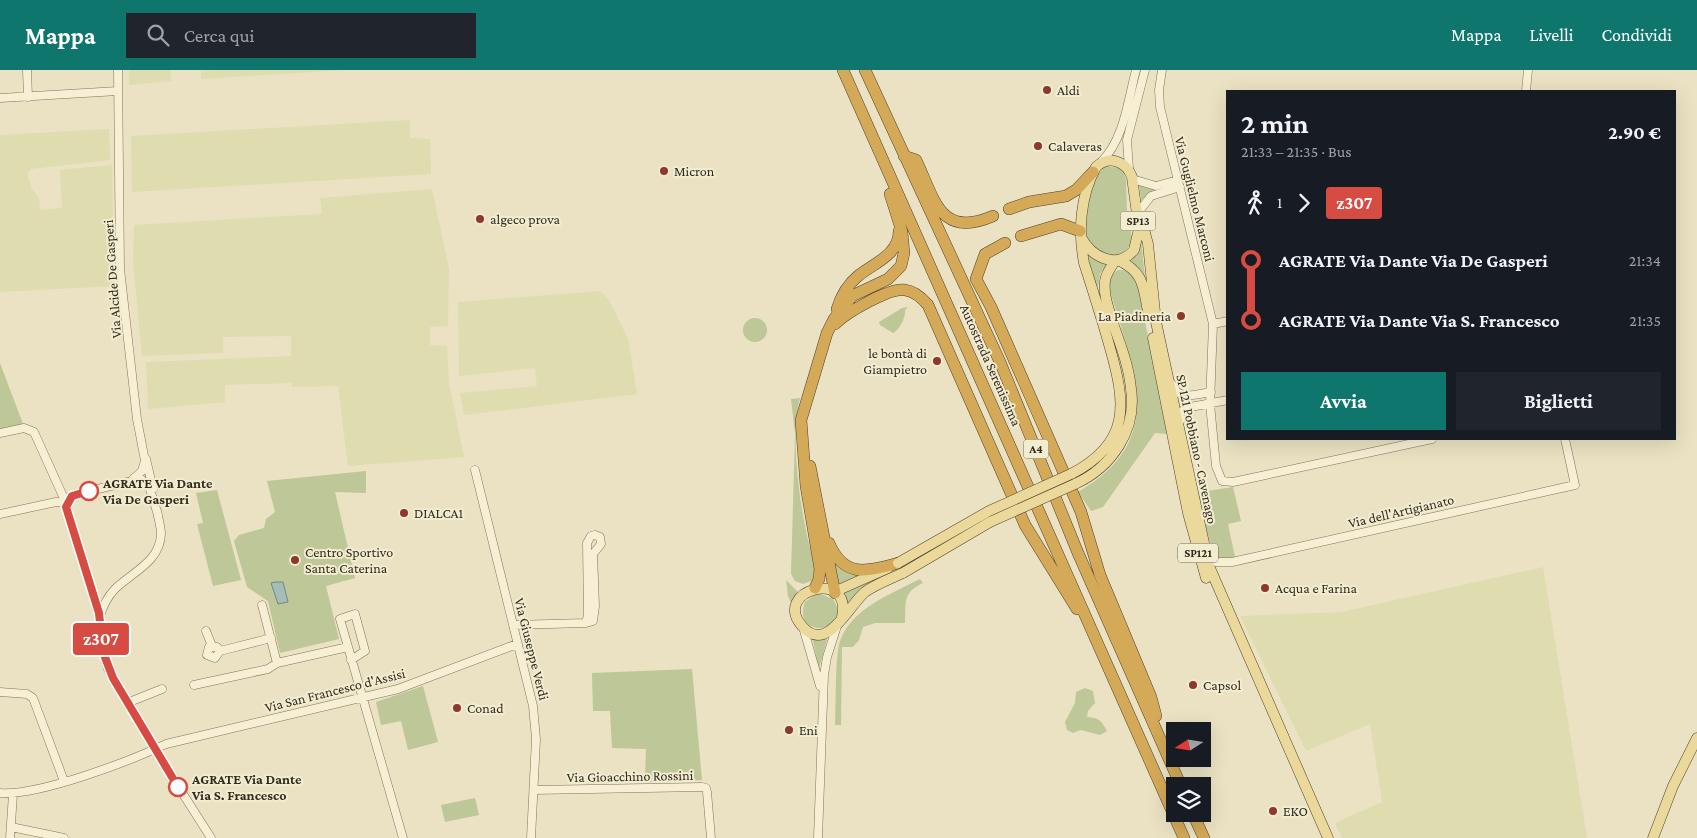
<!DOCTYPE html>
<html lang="it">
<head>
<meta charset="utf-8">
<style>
  body { margin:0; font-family:"Crimson Pro",serif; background:#20242c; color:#f1f3f6; height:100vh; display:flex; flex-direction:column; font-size:19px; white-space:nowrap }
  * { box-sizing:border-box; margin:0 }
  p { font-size:16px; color:#9ea1a6 }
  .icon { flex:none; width:28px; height:28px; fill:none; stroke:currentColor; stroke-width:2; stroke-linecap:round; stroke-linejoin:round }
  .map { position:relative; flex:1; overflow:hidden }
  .drawer { position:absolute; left:1226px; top:20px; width:450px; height:350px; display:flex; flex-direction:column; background:#171b24; border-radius:0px; box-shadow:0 5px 20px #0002 }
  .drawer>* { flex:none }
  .badge { padding:0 10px; border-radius:4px; font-size:18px; line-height:32px }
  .needle { width:32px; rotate:258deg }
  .fabs { position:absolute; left:1166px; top:652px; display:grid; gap:10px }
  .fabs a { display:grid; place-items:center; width:45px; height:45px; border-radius:0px; background:#171b24; box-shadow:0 5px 20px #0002; font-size:25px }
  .map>.badge { position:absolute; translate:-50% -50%; box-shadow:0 0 0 2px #fff }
  .legs { display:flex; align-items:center; gap:8px; height:55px; padding:0 15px; font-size:16px }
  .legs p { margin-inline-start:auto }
  .overview { display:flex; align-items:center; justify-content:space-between; height:85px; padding:0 15px }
  h1 { font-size:28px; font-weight:700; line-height:38px }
  .primary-button { display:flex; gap:10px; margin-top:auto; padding:10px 15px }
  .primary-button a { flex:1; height:58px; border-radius:0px; background:#0f766e; color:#fff; font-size:20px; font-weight:700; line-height:58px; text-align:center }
  .primary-button a+a { background:#20242c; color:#f1f3f6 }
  ul { padding:0 15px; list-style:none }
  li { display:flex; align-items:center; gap:18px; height:60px; font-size:19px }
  li i { display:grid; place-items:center; width:8px; height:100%; margin:0 6px; background:currentColor }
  li i::after { content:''; width:12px; height:12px; margin:-6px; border:4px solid; border-radius:50%; background:#171b24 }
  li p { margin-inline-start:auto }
  li:first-child i { background:linear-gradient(#0000 50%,currentColor 0) }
  li:last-child i { background:linear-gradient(currentColor 50%,#0000 0) }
  header { display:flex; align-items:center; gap:30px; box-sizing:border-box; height:70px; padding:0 25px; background:#0f766e; color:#fff }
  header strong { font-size:24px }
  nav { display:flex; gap:28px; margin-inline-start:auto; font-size:18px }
  .search { width:350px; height:45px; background:#20242c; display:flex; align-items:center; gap:12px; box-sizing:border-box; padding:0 18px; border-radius:0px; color:#9ea1a6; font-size:19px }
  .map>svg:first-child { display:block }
  .farmland { fill:#dfdcb0 }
  .green { fill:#bdc797 }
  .water { fill:#a4bdb8; stroke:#6c8a85 }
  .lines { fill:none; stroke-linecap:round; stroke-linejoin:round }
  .minor-casing { stroke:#82735b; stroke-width:9 }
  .major-casing { stroke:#50412f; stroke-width:11 }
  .highway-casing { stroke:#50412f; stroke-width:12 }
  .minor { stroke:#f6efd4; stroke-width:8 }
  .major { stroke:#ebd99c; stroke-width:10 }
  .highway { stroke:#d4a958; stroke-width:11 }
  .major-bridge-casing { stroke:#50412f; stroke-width:11; stroke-linecap:butt }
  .major-bridge { stroke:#ebd99c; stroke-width:10 }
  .line-1-casing { stroke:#fff; stroke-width:11 }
  .line-1 { stroke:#d74c42; stroke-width:8 }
  .poi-dot { fill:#8d372f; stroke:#f2ecd1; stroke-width:2 }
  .stop-1-dot { fill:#fff; stroke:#d74c42; stroke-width:2.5 }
  .labels { text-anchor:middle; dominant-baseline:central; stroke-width:4; stroke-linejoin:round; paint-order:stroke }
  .shield { fill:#f2ecd1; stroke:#6c6454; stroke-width:1 }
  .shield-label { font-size:12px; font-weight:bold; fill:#332a1e }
  .poi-label { font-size:14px; fill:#332a1e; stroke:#f2ecd1; text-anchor:start }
  .street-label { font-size:14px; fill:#332a1e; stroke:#f2ecd1 }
  .stop-label { font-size:14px; font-weight:bold; fill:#332a1e; stroke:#f2ecd1; text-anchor:start }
</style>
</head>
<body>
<header>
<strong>Mappa</strong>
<div class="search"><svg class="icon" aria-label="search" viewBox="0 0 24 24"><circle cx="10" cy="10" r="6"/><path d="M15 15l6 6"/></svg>Cerca qui</div>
<nav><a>Mappa</a><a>Livelli</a><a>Condividi</a></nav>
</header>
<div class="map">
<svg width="1697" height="768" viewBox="0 0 1697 768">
  <rect width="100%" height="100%" fill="#eae2c2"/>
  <!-- farmland -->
  <path class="farmland" d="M129,0H170L171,11L129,15Z
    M209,0H345L201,9V1Z
    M410,50V68L430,69L431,104L132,122L131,66Z
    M109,59L110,90L31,99L27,104L32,119L39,128L40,140L62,138L60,100L112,95L114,216L0,222V65Z
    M432,119L449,199L448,256L430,257V275L447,276L449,314L464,387L348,396L338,316L292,317V313L225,315V332L148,339L146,292L291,286V266L223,267V283L142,286L133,191L134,155L322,144L320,128Z
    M600,221L609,230L628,269L637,324L464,345L460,323L537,316L535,298L459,306L458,232Z
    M1543,497L1587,768H1342L1335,753L1382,732L1370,654L1306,681L1240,546L1341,542Z"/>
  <!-- green -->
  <path class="green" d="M1106,96L1119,98L1124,104L1126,110L1127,143L1132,168L1130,176L1118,186C1105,186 1088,178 1085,164C1082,148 1092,103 1106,96Z
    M1139,114L1154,120L1141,130Z
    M1141,169L1145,209L1138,197L1128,191L1136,184Z
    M1088,184L1107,194L1100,204L1098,216L1095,217L1086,185Z
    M1118,200C1131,199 1136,211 1139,221L1167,364L1155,363L1103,437L1091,441L1078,422C1171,368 1132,299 1109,217C1109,209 1111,204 1118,200Z
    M908,237L905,240C906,247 900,259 893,263L880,255L879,252L902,238Z
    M743 260a12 12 0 1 1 24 0a12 12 0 1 1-24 0Z
    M0,293L23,354L0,360Z
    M800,328C790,365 799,431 808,470C811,481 819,500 811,511L803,514L795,511L791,504L795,364L791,329Z
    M366,401V423L335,422L355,508L326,516L339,569L280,583L268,531L247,517L234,471L239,465L264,458L266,449L275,442L267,411Z
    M1233,417L1241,451L1228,454L1235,487L1219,490L1213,484L1198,426L1201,422Z
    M217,420L241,510L213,516L197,454L203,453L196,423Z
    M831,488C840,501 850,504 865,505L838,517Z
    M920,509L923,513C902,523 906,532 905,553H875L863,557L859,570L853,577H842L841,655H835C836,637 835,585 840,571C852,538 891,524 920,509Z
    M786,510L799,523L792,535L788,526Z
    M872,510L847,534L842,523Z
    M818,523L833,529C855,563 791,571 805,532Z
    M813,568L827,569L819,599L813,571Z
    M692,599L702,710L645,712L646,679L612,678L610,641H593L592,603Z
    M423,616L438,672L408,680L401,651L381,655L376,632Z
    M1085,618L1093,621L1095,633L1088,641L1087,647C1099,648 1101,650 1107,661L1100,665L1081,660L1073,663L1067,660L1065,652L1075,633L1076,622Z
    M475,728L479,745L445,752L441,735Z"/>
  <!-- water -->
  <path class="water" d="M275,512H283L288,532L278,534L271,513Z"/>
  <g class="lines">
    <!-- minor casing -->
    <g class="minor-casing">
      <path id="minor" d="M27,0L28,27
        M118,0L120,199L137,349L145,391L142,401L133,409
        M1162,0L1159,20L1160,37L1213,254L1210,334L1216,396L1222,411L1233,412L1432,369
        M1526,21L1528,0
        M0,28L118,21
        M1101,92C1124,70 1128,30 1136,0
        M1129,99L1127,70L1145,0
        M1132,109L1156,116L1178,110
        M1137,144L1151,126L1180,117
        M1213,254L1228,251
        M1172,314C1178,332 1197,324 1211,322
        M1180,351V344L1185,338L1228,330
        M0,363L24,358L34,362L66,433
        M146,389L153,419
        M475,400L533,636L536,669L531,768
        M0,444L56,432L66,433
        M158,445L149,416L141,409L76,424L70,427L66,435L99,543L101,574L108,599L155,680L211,768
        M595,465L600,467L601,474L593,484L595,536L593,551L586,553L588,545L587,473L591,466Z
        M1209,481L1216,492H1232L1575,415L1565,369
        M262,535L277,593L348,577
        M100,546C103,536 108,526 115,519C132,502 160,492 161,464C161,456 158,448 157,441
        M513,555L586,553
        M803,557L820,616
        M206,561L212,576
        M220,581L217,577H209L207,585L215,588L220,581L271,568
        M351,590L365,581L355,544L340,549L403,768
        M194,615L268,599L277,593
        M0,622L27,624L33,628L64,711
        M127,633L162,619
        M534,720L702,717L706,718L707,722L711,768
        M0,723C39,726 130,691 166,674L398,619L517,574
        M11,757L64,768
        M10,768L13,724
        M818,768L824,605L827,587L837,556"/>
    </g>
    <!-- major casing -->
    <g class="major-casing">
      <path id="major" d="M1138,154L1145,163L1148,174L1156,252L1209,496L1328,768
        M1118,190C1146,203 1143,219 1149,246
        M1153,268L1188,443L1206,508
        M1071,404C1131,373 1126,334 1110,278C1102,249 1093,221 1084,193C1078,162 1080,126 1096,97C1109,85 1126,91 1132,107L1139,159L1134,180C1116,201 1091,186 1081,167
        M1075,414C1112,397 1137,360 1131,319C1129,297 1121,276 1114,256C1110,242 1103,226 1105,211C1106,203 1111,197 1115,191
        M834,522L888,498
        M842,547C853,498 771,520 802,556C827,585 849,535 865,522C876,514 890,509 903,503
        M1653,768L1673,716L1697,668"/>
    </g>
    <!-- highway casing -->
    <g class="highway-casing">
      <path id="highway" d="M843,0L1184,768
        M865,0L1000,292L1078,483L1181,716
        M904,86L916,90C935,130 940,169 993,146
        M1009,139L1029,132L1066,126L1076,120L1093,102
        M1021,166L1061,154L1080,161
        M1005,173L985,184L976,209L991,237L1081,442L1100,505L1151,627L1156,646
        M837,239C841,226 847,215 858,206C874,193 899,185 899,161
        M835,254C846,243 890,217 905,220C914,221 922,228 928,235L1025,455L1077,539
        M810,396L835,523
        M829,473C844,508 865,502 898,493
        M815,518L819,509L820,499L806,416L801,350L827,263L834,249L852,226L888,209L901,196L904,183L902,162L890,124
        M1193,744L1204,768"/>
    </g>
    <!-- minor -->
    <use href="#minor" class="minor"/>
    <!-- major -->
    <use href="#major" class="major"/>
    <!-- highway -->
    <use href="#highway" class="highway"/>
    <!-- major-bridge casing -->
    <g class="major-bridge-casing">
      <path id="major-bridge" d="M898,493L989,441L1071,404
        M903,503L990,452L1075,414"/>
    </g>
    <!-- major-bridge -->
    <use href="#major-bridge" class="major-bridge"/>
  </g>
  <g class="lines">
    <!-- line-1 casing -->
    <g class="line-1-casing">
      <path id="line-1" d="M89,421L72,426L66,437L99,543L103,582L113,608L178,717"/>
    </g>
    <!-- line-1 -->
    <use href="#line-1" class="line-1"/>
  </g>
  <!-- markers -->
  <g class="poi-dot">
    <circle cx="1047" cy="20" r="5"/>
    <circle cx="1038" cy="76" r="5"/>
    <circle cx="664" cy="101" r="5"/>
    <circle cx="480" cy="149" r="5"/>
    <circle cx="1181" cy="246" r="5"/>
    <circle cx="937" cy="291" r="5"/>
    <circle cx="404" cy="443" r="5"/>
    <circle cx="295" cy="490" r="5"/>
    <circle cx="1265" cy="518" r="5"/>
    <circle cx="1193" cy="615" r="5"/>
    <circle cx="457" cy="638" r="5"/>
    <circle cx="789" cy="660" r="5"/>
    <circle cx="1273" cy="741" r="5"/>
  </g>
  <g class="stop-1-dot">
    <circle cx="89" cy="421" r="9"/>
    <circle cx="178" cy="717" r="9"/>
  </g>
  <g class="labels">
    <!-- shield labels -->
    <g class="shield">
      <rect x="1120.5" y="141.5" width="35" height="19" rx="4"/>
      <rect x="1023.5" y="369.5" width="25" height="19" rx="4"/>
      <rect x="1178" y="473.5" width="40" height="19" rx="4"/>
    </g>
    <g class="shield-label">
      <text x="1138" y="151">SP13</text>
      <text x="1036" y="379">A4</text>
      <text x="1198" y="483">SP121</text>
    </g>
    <!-- poi labels -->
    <g class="poi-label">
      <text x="1057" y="20">Aldi</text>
      <text x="1048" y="76">Calaveras</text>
      <text x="674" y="101">Micron</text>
      <text x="490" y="149">algeco prova</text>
      <text x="1171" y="246" text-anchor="end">La Piadineria</text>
      <text x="927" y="283" text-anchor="end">le bontà di<tspan x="927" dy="16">Giampietro</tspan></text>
      <text x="414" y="443">DIALCA1</text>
      <text x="305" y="482">Centro Sportivo<tspan x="305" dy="16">Santa Caterina</tspan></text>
      <text x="1275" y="518">Acqua e Farina</text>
      <text x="1203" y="615">Capsol</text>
      <text x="467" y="638">Conad</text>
      <text x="799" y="660">Eni</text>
      <text x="1283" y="741">EKO</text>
    </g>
    <!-- street labels -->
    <g class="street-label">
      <text transform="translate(1195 129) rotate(76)">Via Guglielmo Marconi</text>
      <text transform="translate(112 209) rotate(-94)">Via Alcide De Gasperi</text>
      <text transform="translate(991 295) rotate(66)">Autostrada Serenissima</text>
      <text transform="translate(1197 379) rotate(78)">SP 121 Pobbiano - Cavenago</text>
      <text transform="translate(1401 441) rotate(-13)">Via dell'Artigianato</text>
      <text transform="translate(532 579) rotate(76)">Via Giuseppe Verdi</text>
      <text transform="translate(335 620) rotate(-14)">Via San Francesco d'Assisi</text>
      <text transform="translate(630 706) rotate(-1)">Via Gioacchino Rossini</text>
    </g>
    <!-- stop labels -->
    <g class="stop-label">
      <text x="103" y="413">AGRATE Via Dante<tspan x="103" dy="16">Via De Gasperi</tspan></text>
      <text x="192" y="709">AGRATE Via Dante<tspan x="192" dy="16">Via S. Francesco</tspan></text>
    </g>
  </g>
</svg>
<div class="fabs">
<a><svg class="needle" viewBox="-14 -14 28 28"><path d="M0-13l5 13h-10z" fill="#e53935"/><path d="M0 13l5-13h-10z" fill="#9ea1a6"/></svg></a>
<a><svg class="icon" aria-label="layers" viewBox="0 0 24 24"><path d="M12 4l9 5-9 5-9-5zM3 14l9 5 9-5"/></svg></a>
</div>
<b class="badge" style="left:101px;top:569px;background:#d74c42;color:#fff">z307</b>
<section class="drawer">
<div class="overview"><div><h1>2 min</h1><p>21:33 – 21:35 · Bus</p></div><b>2.90 €</b></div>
<div class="legs"><svg class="icon" aria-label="walk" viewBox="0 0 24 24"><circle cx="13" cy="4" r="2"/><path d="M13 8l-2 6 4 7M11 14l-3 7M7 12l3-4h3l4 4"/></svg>1<svg class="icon" aria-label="forward" viewBox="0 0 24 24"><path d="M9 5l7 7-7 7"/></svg><b class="badge" style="background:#d74c42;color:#fff">z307</b></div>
<ul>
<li><i style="color:#d74c42"></i><b>AGRATE Via Dante Via De Gasperi</b><p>21:34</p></li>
<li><i style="color:#d74c42"></i><b>AGRATE Via Dante Via S. Francesco</b><p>21:35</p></li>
</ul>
<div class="primary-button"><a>Avvia</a><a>Biglietti</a></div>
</section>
</div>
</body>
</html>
